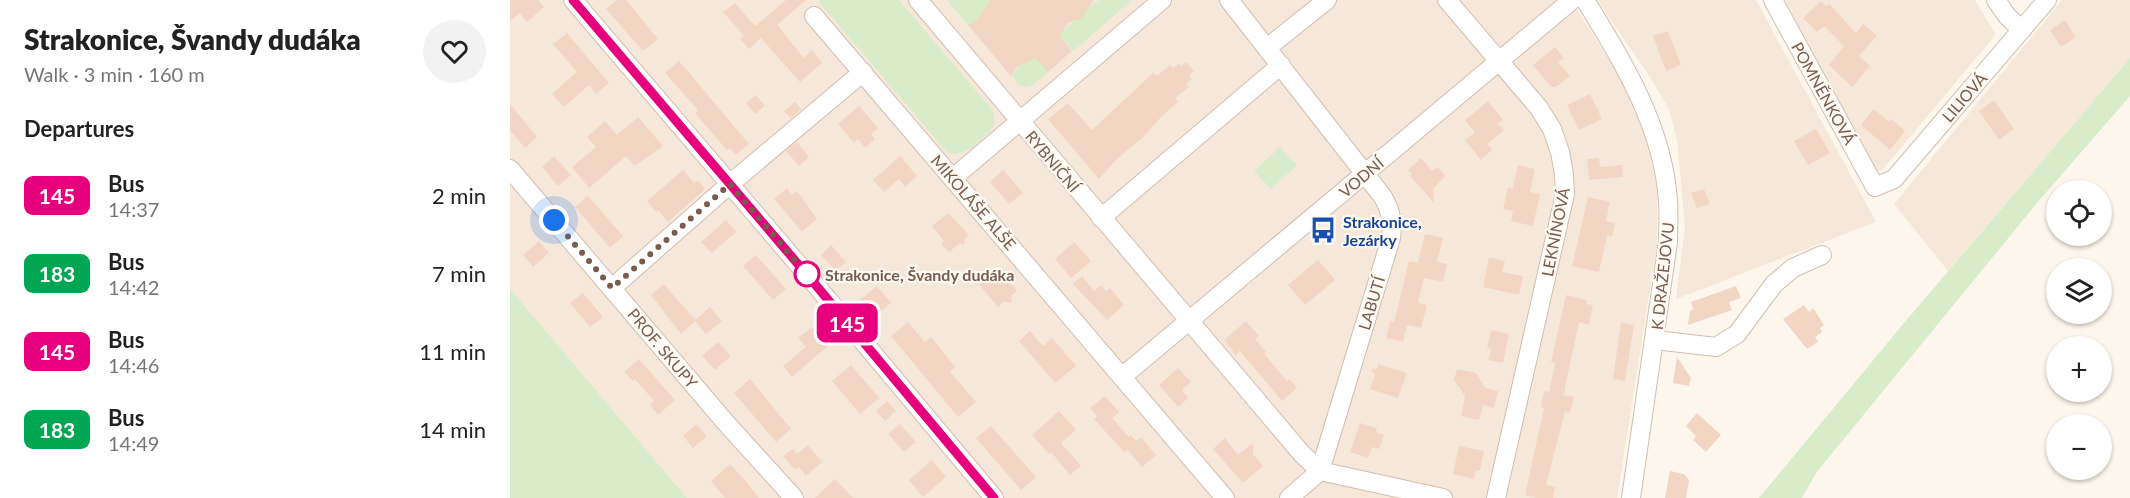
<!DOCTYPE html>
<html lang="en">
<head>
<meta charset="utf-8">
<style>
  body { margin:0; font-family:Lato,sans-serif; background:#f2f2f2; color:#222; height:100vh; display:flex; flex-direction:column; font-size:22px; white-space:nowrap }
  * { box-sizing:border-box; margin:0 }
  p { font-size:20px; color:#767676 }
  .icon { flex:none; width:33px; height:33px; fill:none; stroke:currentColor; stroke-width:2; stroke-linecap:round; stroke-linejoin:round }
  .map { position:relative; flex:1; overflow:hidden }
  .drawer { display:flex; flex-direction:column; background:#fff; width:510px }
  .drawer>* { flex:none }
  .badge { padding:0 12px; border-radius:9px; font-size:21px; line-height:39px }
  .fabs { position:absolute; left:1536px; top:180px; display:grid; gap:12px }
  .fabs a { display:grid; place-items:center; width:66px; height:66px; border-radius:50%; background:#fff; box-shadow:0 2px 4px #0004; font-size:30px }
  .you { position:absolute; width:30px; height:30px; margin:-15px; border:4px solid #fff; border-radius:50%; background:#1a73e8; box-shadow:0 0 0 9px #1a73e833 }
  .map>.badge { position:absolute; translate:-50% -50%; box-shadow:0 0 0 3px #fff }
  h2 { padding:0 24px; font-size:22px; line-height:54px }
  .round { display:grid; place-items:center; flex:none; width:63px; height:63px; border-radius:32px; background:#f2f2f2 }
  .headline { display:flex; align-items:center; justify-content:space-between; height:102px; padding:0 24px }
  h1 { font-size:28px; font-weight:800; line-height:45px }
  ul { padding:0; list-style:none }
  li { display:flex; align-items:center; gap:18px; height:78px; padding:0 24px }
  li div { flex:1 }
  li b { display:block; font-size:22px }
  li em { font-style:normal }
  li .badge { min-width:66px; font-weight:700; text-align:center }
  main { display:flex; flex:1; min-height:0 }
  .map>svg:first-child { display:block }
  .residential { fill:#f5e8da }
  .green { fill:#d8ecc9 }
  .building { fill:#f3d5c3 }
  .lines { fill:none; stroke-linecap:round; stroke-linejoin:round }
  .minor-casing { stroke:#d1beb0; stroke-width:20 }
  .minor { stroke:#fff; stroke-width:18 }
  .line-casing { stroke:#fff; stroke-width:14 }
  .line { stroke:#e6007e; stroke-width:9 }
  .walk { stroke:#7a5c4d; stroke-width:6; stroke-dasharray:0 10.8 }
  .stop-dot { fill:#fff; stroke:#e6007e; stroke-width:3 }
  .labels { text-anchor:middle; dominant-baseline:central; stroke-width:4.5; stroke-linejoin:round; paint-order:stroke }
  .street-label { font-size:16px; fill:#7a5c4d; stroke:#fffaf3 }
  .transit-label { font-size:16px; font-weight:bold; fill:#164399; stroke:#fffaf3; text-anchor:start }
  .stop-label { font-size:16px; font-weight:bold; fill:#7a5c4d; stroke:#fffaf3; text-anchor:start }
</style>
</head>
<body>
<main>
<section class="drawer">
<div class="headline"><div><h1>Strakonice, Švandy dudáka</h1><p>Walk · 3 min · 160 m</p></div><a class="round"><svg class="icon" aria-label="heart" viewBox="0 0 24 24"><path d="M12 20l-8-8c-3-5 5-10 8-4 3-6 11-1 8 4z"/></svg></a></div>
<h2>Departures</h2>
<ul>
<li><span class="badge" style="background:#e6007e;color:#fff">145</span><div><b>Bus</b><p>14:37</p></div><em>2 min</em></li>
<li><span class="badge" style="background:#00a651;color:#fff">183</span><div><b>Bus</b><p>14:42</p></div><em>7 min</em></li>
<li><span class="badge" style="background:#e6007e;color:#fff">145</span><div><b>Bus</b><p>14:46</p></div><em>11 min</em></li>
<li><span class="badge" style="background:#00a651;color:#fff">183</span><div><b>Bus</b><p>14:49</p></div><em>14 min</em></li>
</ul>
</section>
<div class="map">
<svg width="1620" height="498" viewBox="0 0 1620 498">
  <rect width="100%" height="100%" fill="#fdf6ec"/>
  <!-- residential -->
  <path class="residential" d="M0,0H1061L1109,76L1133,127L1147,186V245L1107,498H177L0,291Z
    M1087,0H1246L1366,222L1166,299L1175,226L1167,140L1159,109L1140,77Z
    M1275,0H1465L1485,33L1483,38L1373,169L1369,171L1365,169Z
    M1552,0H1620V58L1438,271L1384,204Z"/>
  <!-- green -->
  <path class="green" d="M311,0H389L484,112V126C474,138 454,160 437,152L309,2Z
    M437,0H483L468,20L458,25Z
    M590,0H622L563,51L553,39L549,42L543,20L553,32C559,24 564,22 571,16C578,10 581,4 590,0Z
    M519,41L529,60L538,72L523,85L515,87L509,85L502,76L508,67L517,62L508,51Z
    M1620,58V96L1527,203L1306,473L1292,498H1249L1394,323Z
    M770,147L787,165L761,189L744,171Z
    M0,289L177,498H0Z"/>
  <!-- building -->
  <path class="building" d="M0,0H28L34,7L17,22L10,13L0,21Z
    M107,0H116L148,39L133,51L96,9Z
    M276,0H296L267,25L294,58L302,50L312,63L290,82L251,38L239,49L230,39L234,36L213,12L225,3L245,26Z
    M481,0H584L572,18L558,23L550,36L562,51L538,72L526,58L507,67L501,76L458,25L467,20Z
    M1311,1L1316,6L1319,4L1346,33L1353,24L1367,36L1349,56L1360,66L1342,87L1319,65L1334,46L1314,26L1307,32L1293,18Z
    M1555,20L1566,37L1551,47L1540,30Z
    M1158,31L1171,65L1156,71L1143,36Z
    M57,33L99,83L86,94L79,85L54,107L42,94L67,72L43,44Z
    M1045,47L1054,58L1048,62L1060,76L1046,87H1041L1023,65Z
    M169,61L239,144L226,155L220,148L217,150L202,133L185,113L188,110L155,73Z
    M676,62L684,71L679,76L682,79L676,84L679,87L665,98L668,102L652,116L633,137L607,159L589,179L538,119L558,103L582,130L643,73L647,76L660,65L663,68L668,64L671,66Z
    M1080,94L1092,119L1069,130L1057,105Z
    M246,95L255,106L245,114L236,103Z
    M1484,100L1504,129L1489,140L1469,111Z
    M978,101L993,120L988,124L994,130L977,144L982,150L971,160L955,140L965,132L955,120Z
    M285,102L291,109L281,118L274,111Z
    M0,104L27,137L15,148L0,130Z
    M349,106L368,128L361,134L365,139L355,148L348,139L344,143L328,124Z
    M1364,109L1379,122L1381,119L1395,131L1380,150L1351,125Z
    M128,117L153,146L125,166L116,156L79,188L62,167L86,147L77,137L95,121L107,135Z
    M1306,129L1320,153L1298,165L1284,141Z
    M287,142L299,157L289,166L276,151Z
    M44,156L61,175L48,186L32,167Z
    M390,156L407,176L395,187L389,179L374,192L363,180Z
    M911,158L922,171L928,167L935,176L923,189L924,203L900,176L902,175L898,170Z
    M1089,158L1090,167L1112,165L1113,177L1079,180L1077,159Z
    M1008,165L1025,169L1020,192L1030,194L1023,226L1001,221L1003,211L993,209L998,187L1003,188Z
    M173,170L184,183L188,180L195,189L158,222L148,210L146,212L137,201Z
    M493,170L513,193L499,204L480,182Z
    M277,188L282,195L287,191L307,219L292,232L264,199Z
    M1194,189L1200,204L1187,208L1181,193Z
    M78,196L113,236L100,248L65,207Z
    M1078,197L1100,202L1096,221L1105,223L1102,237L1097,236L1089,272L1062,266Z
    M438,213L459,235L455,239L454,245L449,244L439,252L431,244L434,241L422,226Z
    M216,220L226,232L202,253L191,242Z
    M915,234L933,238L927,262L937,264L933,282L914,278L908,303L917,305L911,328L897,325L893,341L876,338L880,321L884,322L899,261L908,263Z
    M29,241L39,253L23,267L13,255Z
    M564,242L581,261L561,278L545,259Z
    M321,245L336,262L326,271L311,255Z
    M246,255L276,289L263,300L233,266Z
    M979,257L995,261L992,272L1013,276L1009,295L973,287Z
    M808,260L825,280L795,305L778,285Z
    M479,271L488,282L494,276L507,291L502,295L501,303L493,302L488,307L466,281Z
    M572,276L584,291L591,285L596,291L600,288L614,305L597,320L563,284Z
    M154,284L185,320L200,307L212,321L196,334L185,321L171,334L141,295Z
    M367,286L381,303L364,317L350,300Z
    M1226,286L1231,298L1219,302L1222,310L1178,325L1180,311L1183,309L1181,302Z
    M73,293L93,317L80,327L60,303Z
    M1056,295L1077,300L1076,304L1083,305L1079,325L1069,322L1056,382L1054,395L1064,397L1060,413L1055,412L1036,485L1045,487L1043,498H1026L1015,495L1034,408L1031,407L1034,391L1039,392L1045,363L1041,362Z
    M1294,305L1299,312L1303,308L1314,325L1310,328L1312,332L1305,337L1308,342L1297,349L1273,319Z
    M736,321L749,336L745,339L756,352L754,354L777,381L780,379L787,388L772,401L730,351L726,355L714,340Z
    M398,322L415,342L421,337L445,367L440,372L466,402L448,417L381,336Z
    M1111,323L1124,325L1115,381L1103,379Z
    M302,327L304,329L307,327L321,343L282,377L273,366L296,347L288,338Z
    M981,330L999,334L993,363L978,360L981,349L977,348Z
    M520,331L533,346L542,338L566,366L545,383L509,341Z
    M208,342L221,356L205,370L192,356Z
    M1167,357L1181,378L1179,386L1163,383Z
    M129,359L165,400L148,415L140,405L144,401L125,379L123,381L114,372Z
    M868,364L897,373L888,398L860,389L865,375L861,370L867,368Z
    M341,365L369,398L350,414L322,381Z
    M668,368L681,382L672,390L678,398L668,407L649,385Z
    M947,369L966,373L975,388L988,391L984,408L973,405L969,420L951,416L955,396L944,380Z
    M240,379L281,429L266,442L224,393Z
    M595,396L609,412L602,418L619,437L621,435L626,441L631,437L646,455L632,467L617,449L614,452L584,419L587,416L580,408Z
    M377,401L386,411L375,421L366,411Z
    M549,411L566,430L551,443L571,466L560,475L541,452L539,454L522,435Z
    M1187,413L1211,435L1196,452L1183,440L1186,436L1176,426Z
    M850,423L867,428L866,432L874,435L869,449L862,447L858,458L840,452Z
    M186,424L197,436L183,448L173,436Z
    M390,424L406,442L394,452L378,434Z
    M481,426L526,477L511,490L466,438Z
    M715,438L728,455L743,443V454L753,466L733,483L703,449Z
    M298,445L312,462L296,476L289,467L285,470L273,456L283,449L287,454Z
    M949,446L974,451L970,471L966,470L964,479L943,474Z
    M422,460L436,477L413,497L399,480Z
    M220,464L232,477L249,498H215L201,481Z
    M1160,471L1174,474L1179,480L1176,498H1155Z
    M325,479L343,498H305Z"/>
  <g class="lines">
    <!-- minor casing -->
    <g class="minor-casing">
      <path id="minor" d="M63,0L299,277L484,498
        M408,0L792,454L810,471
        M719,0L873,197C881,211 883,222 881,238L810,471L779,498
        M937,0L1029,108L1042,129L1050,152L1054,174L1055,194L986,498
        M1075,0C1113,62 1153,126 1158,201C1159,215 1158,229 1158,242L1121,498
        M1263,0L1365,187L1384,179L1537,0
        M1486,0L1497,16L1512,30
        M304,16L715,498
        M757,48L817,0
        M0,169L216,423L284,498
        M443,178L652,0
        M591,218L771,65
        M102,288L220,184L353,72
        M1145,340L1206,347L1227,334L1264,284L1283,268L1312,255
        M613,376L1062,0
        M810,471L933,498"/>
    </g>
    <!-- minor -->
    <use href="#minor" class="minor"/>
  </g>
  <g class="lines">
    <!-- line casing -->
    <g class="line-casing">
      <path id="line" d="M63,0L299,277L484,498"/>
    </g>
    <!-- line -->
    <use href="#line" class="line"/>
    <!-- walk -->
    <path class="walk" d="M44,220L102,288L220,184L299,277L297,274"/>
  </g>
  <!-- icons -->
  <defs>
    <g id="bus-bare" transform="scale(2.07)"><path d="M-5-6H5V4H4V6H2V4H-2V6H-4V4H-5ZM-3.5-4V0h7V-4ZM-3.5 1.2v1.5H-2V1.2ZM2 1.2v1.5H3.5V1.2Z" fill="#1a4fb4" stroke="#fffaf3" stroke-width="2.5" paint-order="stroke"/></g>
  </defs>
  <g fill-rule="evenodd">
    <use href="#bus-bare" x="813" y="230"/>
  </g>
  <!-- markers -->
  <circle class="stop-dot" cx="297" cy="274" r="12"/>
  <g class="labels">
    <!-- street labels -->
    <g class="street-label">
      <text transform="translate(1314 93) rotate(61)">POMNĚNKOVÁ</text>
      <text transform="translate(1454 97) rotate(-49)">LILIOVÁ</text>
      <text transform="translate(543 161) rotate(50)">RYBNIČNÍ</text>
      <text transform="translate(851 177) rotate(-40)">VODNÍ</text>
      <text transform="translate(464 202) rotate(49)">MIKOLÁŠE ALŠE</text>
      <text transform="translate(1045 232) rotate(-79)">LEKNÍNOVÁ</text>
      <text transform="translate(1152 276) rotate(-84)">K DRAŽEJOVU</text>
      <text transform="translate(861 303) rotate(-73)">LABUTÍ</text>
      <text transform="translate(153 348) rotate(50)">PROF. SKUPY</text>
    </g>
    <!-- transit labels -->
    <g class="transit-label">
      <text x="833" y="221">Strakonice,<tspan x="833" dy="18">Jezárky</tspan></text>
    </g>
    <!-- stop labels -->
    <g class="stop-label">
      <text x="315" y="274">Strakonice, Švandy dudáka</text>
    </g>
  </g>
</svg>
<div class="fabs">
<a><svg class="icon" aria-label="locate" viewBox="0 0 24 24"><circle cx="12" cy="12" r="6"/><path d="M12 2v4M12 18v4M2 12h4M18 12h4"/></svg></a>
<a><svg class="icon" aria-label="layers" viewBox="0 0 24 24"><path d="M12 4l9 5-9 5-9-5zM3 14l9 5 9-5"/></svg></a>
<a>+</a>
<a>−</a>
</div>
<div class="you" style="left:44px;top:220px"></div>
<b class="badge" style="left:337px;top:323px;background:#e6007e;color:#fff">145</b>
</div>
</main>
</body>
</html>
